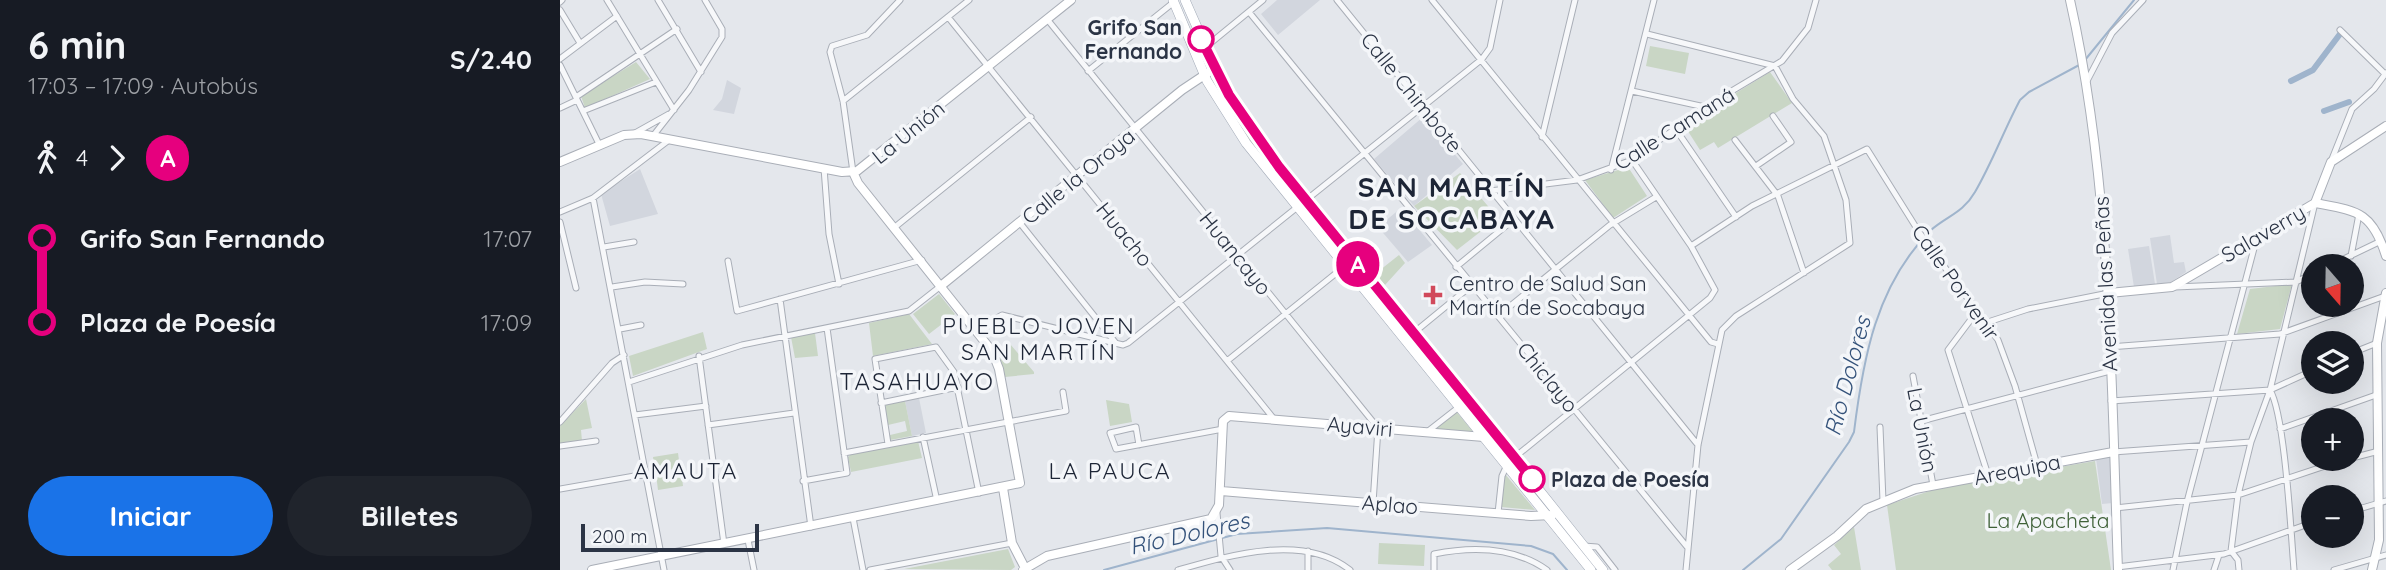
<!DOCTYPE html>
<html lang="es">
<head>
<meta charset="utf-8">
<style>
  body { margin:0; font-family:Quicksand,sans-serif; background:#20242c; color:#f1f3f6; height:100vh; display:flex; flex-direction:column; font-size:26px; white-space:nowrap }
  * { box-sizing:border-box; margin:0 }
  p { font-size:23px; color:#9ea1a6 }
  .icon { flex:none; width:38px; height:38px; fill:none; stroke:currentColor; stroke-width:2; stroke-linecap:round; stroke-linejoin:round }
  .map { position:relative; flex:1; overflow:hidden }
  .drawer { display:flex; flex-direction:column; background:#171b24; width:560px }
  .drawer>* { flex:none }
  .badge { padding:0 14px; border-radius:23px; font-size:24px; line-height:46px }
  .needle { width:46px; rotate:160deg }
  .tools { position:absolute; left:1741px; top:254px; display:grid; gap:14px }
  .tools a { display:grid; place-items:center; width:63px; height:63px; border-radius:50%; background:#171b24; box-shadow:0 7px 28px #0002; font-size:35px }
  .scale { position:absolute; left:21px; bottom:18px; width:178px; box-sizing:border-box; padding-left:7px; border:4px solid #2b3445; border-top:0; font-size:19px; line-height:24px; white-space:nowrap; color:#2b3445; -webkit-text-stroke:5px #f4f6f9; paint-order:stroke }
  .map>.badge { position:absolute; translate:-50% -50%; box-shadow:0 0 0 4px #fff }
  .legs { display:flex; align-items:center; gap:10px; height:77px; padding:0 28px; font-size:23px }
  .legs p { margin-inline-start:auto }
  .overview { display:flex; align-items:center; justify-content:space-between; height:119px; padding:0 28px }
  h1 { font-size:38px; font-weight:800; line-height:52px }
  .primary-button { display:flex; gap:14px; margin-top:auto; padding:14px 28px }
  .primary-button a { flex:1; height:80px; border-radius:42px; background:#1a73e8; color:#fff; font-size:28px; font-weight:800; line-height:80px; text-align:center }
  .primary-button a+a { background:#20242c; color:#f1f3f6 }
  ul { padding:0 28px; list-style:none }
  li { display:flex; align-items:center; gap:24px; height:84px; font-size:26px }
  li i { display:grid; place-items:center; width:10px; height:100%; margin:0 9px; background:currentColor }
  li i::after { content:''; width:18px; height:18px; margin:-9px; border:5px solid; border-radius:50%; background:#171b24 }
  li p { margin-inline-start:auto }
  li:first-child i { background:linear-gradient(#0000 50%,currentColor 0) }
  li:last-child i { background:linear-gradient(currentColor 50%,#0000 0) }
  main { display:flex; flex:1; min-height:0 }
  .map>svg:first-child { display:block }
  .built { fill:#d2d6de }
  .green { fill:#c9d6c5 }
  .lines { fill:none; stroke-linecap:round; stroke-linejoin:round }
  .stream { stroke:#9fb4cc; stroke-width:2 }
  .canal { stroke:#9fb4cc; stroke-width:6 }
  .street-casing { stroke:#a9aeb7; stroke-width:7 }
  .secondary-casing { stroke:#a9aeb7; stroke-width:10 }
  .primary-casing { stroke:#a3abb8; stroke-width:10 }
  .street { stroke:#f7f8fa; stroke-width:5 }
  .secondary { stroke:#fff; stroke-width:8 }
  .primary { stroke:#fff; stroke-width:9 }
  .line-1-casing { stroke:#fff; stroke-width:16 }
  .line-1 { stroke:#e6007e; stroke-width:10 }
  .stop-1-dot { fill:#fff; stroke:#e6007e; stroke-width:3.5 }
  .poi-dot { fill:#d1495b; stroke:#f4f6f9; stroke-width:2.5 }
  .labels { text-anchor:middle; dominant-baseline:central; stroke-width:7; stroke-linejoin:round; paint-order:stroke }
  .stop-label { font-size:21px; font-weight:bold; fill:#2b3445; stroke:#f4f6f9; text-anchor:end }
  .street-label { font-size:21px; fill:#2b3445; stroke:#f4f6f9 }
  .poi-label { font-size:21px; fill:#2b3445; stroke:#f4f6f9; text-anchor:start }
  .park-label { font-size:21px; fill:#3f6138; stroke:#f4f6f9 }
  .neighbourhood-label { font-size:23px; letter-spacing:2px; fill:#1d2536; stroke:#f4f6f9 }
  .water-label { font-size:23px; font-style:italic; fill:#34527a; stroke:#f4f6f9 }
  .quarter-label { font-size:24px; letter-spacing:2px; fill:#1d2536; stroke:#f4f6f9 }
  .district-label { font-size:28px; font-weight:bold; letter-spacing:2px; fill:#1d2536; stroke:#f4f6f9 }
</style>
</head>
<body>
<main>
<section class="drawer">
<div class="overview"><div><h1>6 min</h1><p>17:03 – 17:09 · Autobús</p></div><b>S/2.40</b></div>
<div class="legs"><svg class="icon" aria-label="walk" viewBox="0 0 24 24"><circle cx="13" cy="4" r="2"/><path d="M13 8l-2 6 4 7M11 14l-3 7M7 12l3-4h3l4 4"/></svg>4<svg class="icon" aria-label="forward" viewBox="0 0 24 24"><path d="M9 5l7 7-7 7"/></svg><b class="badge" style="background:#e6007e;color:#fff">A</b></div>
<ul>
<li><i style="color:#e6007e"></i><b>Grifo San Fernando</b><p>17:07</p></li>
<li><i style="color:#e6007e"></i><b>Plaza de Poesía</b><p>17:09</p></li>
</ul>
<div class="primary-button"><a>Iniciar</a><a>Billetes</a></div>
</section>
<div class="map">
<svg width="1826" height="570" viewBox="0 0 1826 570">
  <rect width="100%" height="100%" fill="#e4e7ec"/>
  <!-- built -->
  <path class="built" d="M717,0H760L718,35L701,14Z
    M167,80L181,88L174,114L153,110L162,99Z
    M863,117L903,164L854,206L814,159Z
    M80,169L98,214L50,226L41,194Z
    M841,208L872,245L848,262L818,227Z
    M1610,235L1614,263L1624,262L1626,272L1611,282L1597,284L1590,238Z
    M1589,246L1595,284L1574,287L1568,249Z
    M359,398L366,433L352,436L345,401Z
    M1550,457L1553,503L1542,504L1536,458Z"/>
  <!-- green -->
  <path class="green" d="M1090,46L1129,53L1125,74L1086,66Z
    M76,62L90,79L25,108L21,96Z
    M1210,72L1232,103L1158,148L1154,142L1140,150L1124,125Z
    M656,79L698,144L738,195L734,198L696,151L651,81Z
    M1068,167L1087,196L1053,218L1025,180Z
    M900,173L938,218L897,250L854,206Z
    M839,255L845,263L825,285L815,274Z
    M1732,284L1720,329L1677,334L1690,289Z
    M379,294L395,314L369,334L353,314Z
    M349,314L372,344L313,356L309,323Z
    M143,332L147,349L73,376L69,356Z
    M255,333L258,356L235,358L231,337Z
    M450,344L474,372V374L445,377L439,353Z
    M26,399L32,428L21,430L22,441L0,444V426Z
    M546,400L569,404L572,422L550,426Z
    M345,401L352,436L330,440V435L347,431L345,421L328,425L325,405Z
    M896,411L914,433L871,430Z
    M358,441L362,458L291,472L288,457L291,454Z
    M118,453L120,468L95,472L93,457Z
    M1535,461L1551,570H1336L1327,505L1382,487Z
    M121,470L123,486L98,490L96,474Z
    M945,474L975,510L941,507Z
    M1294,527L1301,570H1272L1268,565L1281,554L1274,545Z
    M819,543L865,545L864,566L818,564Z
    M448,549L455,567L451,570L344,569Z"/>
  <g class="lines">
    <!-- stream -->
    <path class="stream" d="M1525,60L1574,0
      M544,570L677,534L767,528L971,546L993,554L1007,570
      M1183,570L1221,539L1289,442L1294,432C1303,359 1316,285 1371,230C1387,216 1403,213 1415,192C1432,163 1444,130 1460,100L1469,92L1521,64"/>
    <!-- canal -->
    <path class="canal" d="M1731,81L1753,70L1780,34
      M1764,111L1789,102"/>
    <!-- street casing -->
    <g class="street-casing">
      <path id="street" d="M47,0L114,110
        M98,0L141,72
        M777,0L1138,445
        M872,0L1151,342L1158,344
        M0,2L2,0
        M0,10L20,43
        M689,12L1128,548
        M388,17L714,419
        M487,19L818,428L813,503
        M1780,30L1825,74
        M1087,34L1215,66L1233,99L1264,136L1286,200L1290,243L1176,316L1162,330L1138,445L1126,570
        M636,55L703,0
        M0,59L57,16
        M0,65L39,144
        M528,71L614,2
        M1527,81L1552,33L1583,0
        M1072,91L1145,107
        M16,97L117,29
        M283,101L409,0
        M0,108L17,100
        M23,111L96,82
        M1115,128L1176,217
        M75,133L109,114
        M93,136L129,90L162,37V29L145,0
        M982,137L1015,0
        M1175,140L1218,196L1244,273
        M1772,159L1792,109L1814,89L1826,73
        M1196,166L1231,142L1213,116
        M264,168L269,234L279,284
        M1051,170L1094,0
        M293,172L283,101L270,52L272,46L307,35L340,0
        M930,191L1017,180L1072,160L1145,107L1222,61L1248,28L1256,0
        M33,198L104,570
        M0,212L33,198L109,140
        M0,222L16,288
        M460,223L555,342
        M335,227L471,117
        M1131,246L1192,206L1307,149L1359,232L1438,340L1455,386L1477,465
        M44,247L74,242
        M1791,256L1799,214
        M168,261L177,311L362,260
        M1769,266L1821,241
        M896,267L953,220
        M52,287L85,282L123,284
        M1615,287L1736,282L1754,273
        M220,299L251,527
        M1418,310L1388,350L1428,475
        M938,316L1050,225L1096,197
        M1428,322L1468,309L1549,293
        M60,329L81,325
        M417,329L442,315L563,345L568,343L922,59L930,48L940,0
        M845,340L912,285
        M1549,347L1720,334L1825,296
        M1792,353L1817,343
        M139,356L164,544
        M667,361L785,266
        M1353,376L1373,485
        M69,382L182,345L349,311L382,285
        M1710,390C1725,415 1731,534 1734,570
        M1551,401L1710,390L1754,370
        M321,403L398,387
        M75,415L146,406
        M1361,421L1550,371
        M0,422L52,363L64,355
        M148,425L234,413
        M1320,427L1323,501
        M1720,429L1816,395
        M867,432L899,407
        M363,437L377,501
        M328,444L315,359L376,347L394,372L419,493
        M579,445L576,427L550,433L556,449L663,429
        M0,446L36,441
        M1553,452L1691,442
        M284,453L506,411L503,392
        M955,457L1150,298L1155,290L1131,246L1072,160
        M1792,458L1819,451
        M243,481L287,473L267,328
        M0,489L86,474
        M1555,508L1678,495L1789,458
        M1792,511L1826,501
        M657,513L661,556L670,570
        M938,513L942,476L947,465
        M293,518L303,570
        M188,540L194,570
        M1024,546L1037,547L1055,570
        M748,551V570
        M1557,567L1664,554L1754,522
        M310,570L452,543
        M618,570C670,555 744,533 790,570
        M874,570V554C913,546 954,547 987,570
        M1613,570L1627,502L1697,237
        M1654,570L1659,555
        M1679,570L1678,560L1671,551L1678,495L1691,442L1710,390L1755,203
        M1774,570L1826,555"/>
    </g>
    <!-- secondary casing -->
    <g class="secondary-casing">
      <path id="secondary" d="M1510,0C1552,187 1551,379 1558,570
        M0,162L64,135L81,134L282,172L297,171L511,0
        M1755,203C1797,211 1812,211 1826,256
        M382,285L622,90L655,68
        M1549,293L1612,287L1755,203L1771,162L1826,126
        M443,488L452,543L465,568
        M661,491L971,516L992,515
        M32,570L460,483L439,369L432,351L298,183L293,172
        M463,570L487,556L651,519L659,505L663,421L669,416L924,437L933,430
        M1230,570L1277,536L1306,509L1355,489L1553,452
        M1812,570L1819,540L1817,343L1826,293"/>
    </g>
    <!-- primary casing -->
    <g class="primary-casing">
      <path id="primary" d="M613,0L647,81L686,143L1031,570
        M625,0L655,68L701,142L1043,570"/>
    </g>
    <!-- street -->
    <use href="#street" class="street"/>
    <!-- secondary -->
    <use href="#secondary" class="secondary"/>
    <!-- primary -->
    <use href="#primary" class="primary"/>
  </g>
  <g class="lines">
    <!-- line-1 casing -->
    <g class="line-1-casing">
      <path id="line-1" d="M641,39L669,95L719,167L972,479"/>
    </g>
    <!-- line-1 -->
    <use href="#line-1" class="line-1"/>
  </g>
  <!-- markers -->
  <g class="stop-1-dot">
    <circle cx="641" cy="39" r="12"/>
    <circle cx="972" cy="479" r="12"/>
  </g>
  <path class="poi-dot" d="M869.5 284.5h7v7h7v7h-7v7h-7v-7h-7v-7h7z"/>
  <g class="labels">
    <!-- stop labels -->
    <g class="stop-label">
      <text x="622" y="27">Grifo San<tspan x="622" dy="24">Fernando</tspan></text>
      <text x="991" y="479" text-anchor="start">Plaza de Poesía</text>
    </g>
    <!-- street labels -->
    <g class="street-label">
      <text transform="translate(852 92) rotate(51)">Calle Chimbote</text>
      <text transform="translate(1114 128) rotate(-32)">Calle Camaná</text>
      <text transform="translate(348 132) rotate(-39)">La Unión</text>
      <text transform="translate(518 176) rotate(-39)">Calle la Oroya</text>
      <text transform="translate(1703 233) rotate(-30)">Salaverry</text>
      <text transform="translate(565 234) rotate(51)">Huacho</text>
      <text transform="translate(676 253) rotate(51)">Huancayo</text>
      <text transform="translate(1396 282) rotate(55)">Calle Porvenir</text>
      <text transform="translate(1545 284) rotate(-93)">Avenida las Peñas</text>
      <text transform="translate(988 377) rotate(51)">Chiclayo</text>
      <text transform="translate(800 426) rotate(5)">Ayaviri</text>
      <text transform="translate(1363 430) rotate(79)">La Unión</text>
      <text transform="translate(1457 469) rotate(-11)">Arequipa</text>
      <text transform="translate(830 504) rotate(5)">Aplao</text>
    </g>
    <!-- poi labels -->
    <g class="poi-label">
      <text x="889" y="283">Centro de Salud San<tspan x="889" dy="24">Martín de Socabaya</tspan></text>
    </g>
    <!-- park labels -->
    <g class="park-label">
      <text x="1488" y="520">La Apacheta</text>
    </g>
    <!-- neighbourhood labels -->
    <g class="neighbourhood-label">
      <text x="479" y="325">PUEBLO JOVEN<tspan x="479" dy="26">SAN MARTÍN</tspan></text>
      <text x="126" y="470">AMAUTA</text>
      <text x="550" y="470">LA PAUCA</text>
    </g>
    <!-- water labels -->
    <g class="water-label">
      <text transform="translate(1287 376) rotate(-75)">Río Dolores</text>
      <text transform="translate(629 533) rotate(-13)">Río Dolores</text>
    </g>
    <!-- quarter labels -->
    <g class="quarter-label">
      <text x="357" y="381">TASAHUAYO</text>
    </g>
    <!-- district labels -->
    <g class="district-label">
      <text x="892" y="186">SAN MARTÍN<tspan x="892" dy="32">DE SOCABAYA</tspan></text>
    </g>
  </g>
</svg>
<div class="tools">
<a><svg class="needle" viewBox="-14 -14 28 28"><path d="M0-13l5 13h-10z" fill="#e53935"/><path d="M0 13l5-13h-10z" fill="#9ea1a6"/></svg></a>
<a><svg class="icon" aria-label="layers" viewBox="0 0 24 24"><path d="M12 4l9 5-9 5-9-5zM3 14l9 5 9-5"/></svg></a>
<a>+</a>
<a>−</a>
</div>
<div class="scale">200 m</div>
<b class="badge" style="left:798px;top:264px;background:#e6007e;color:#fff">A</b>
</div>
</main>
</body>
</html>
